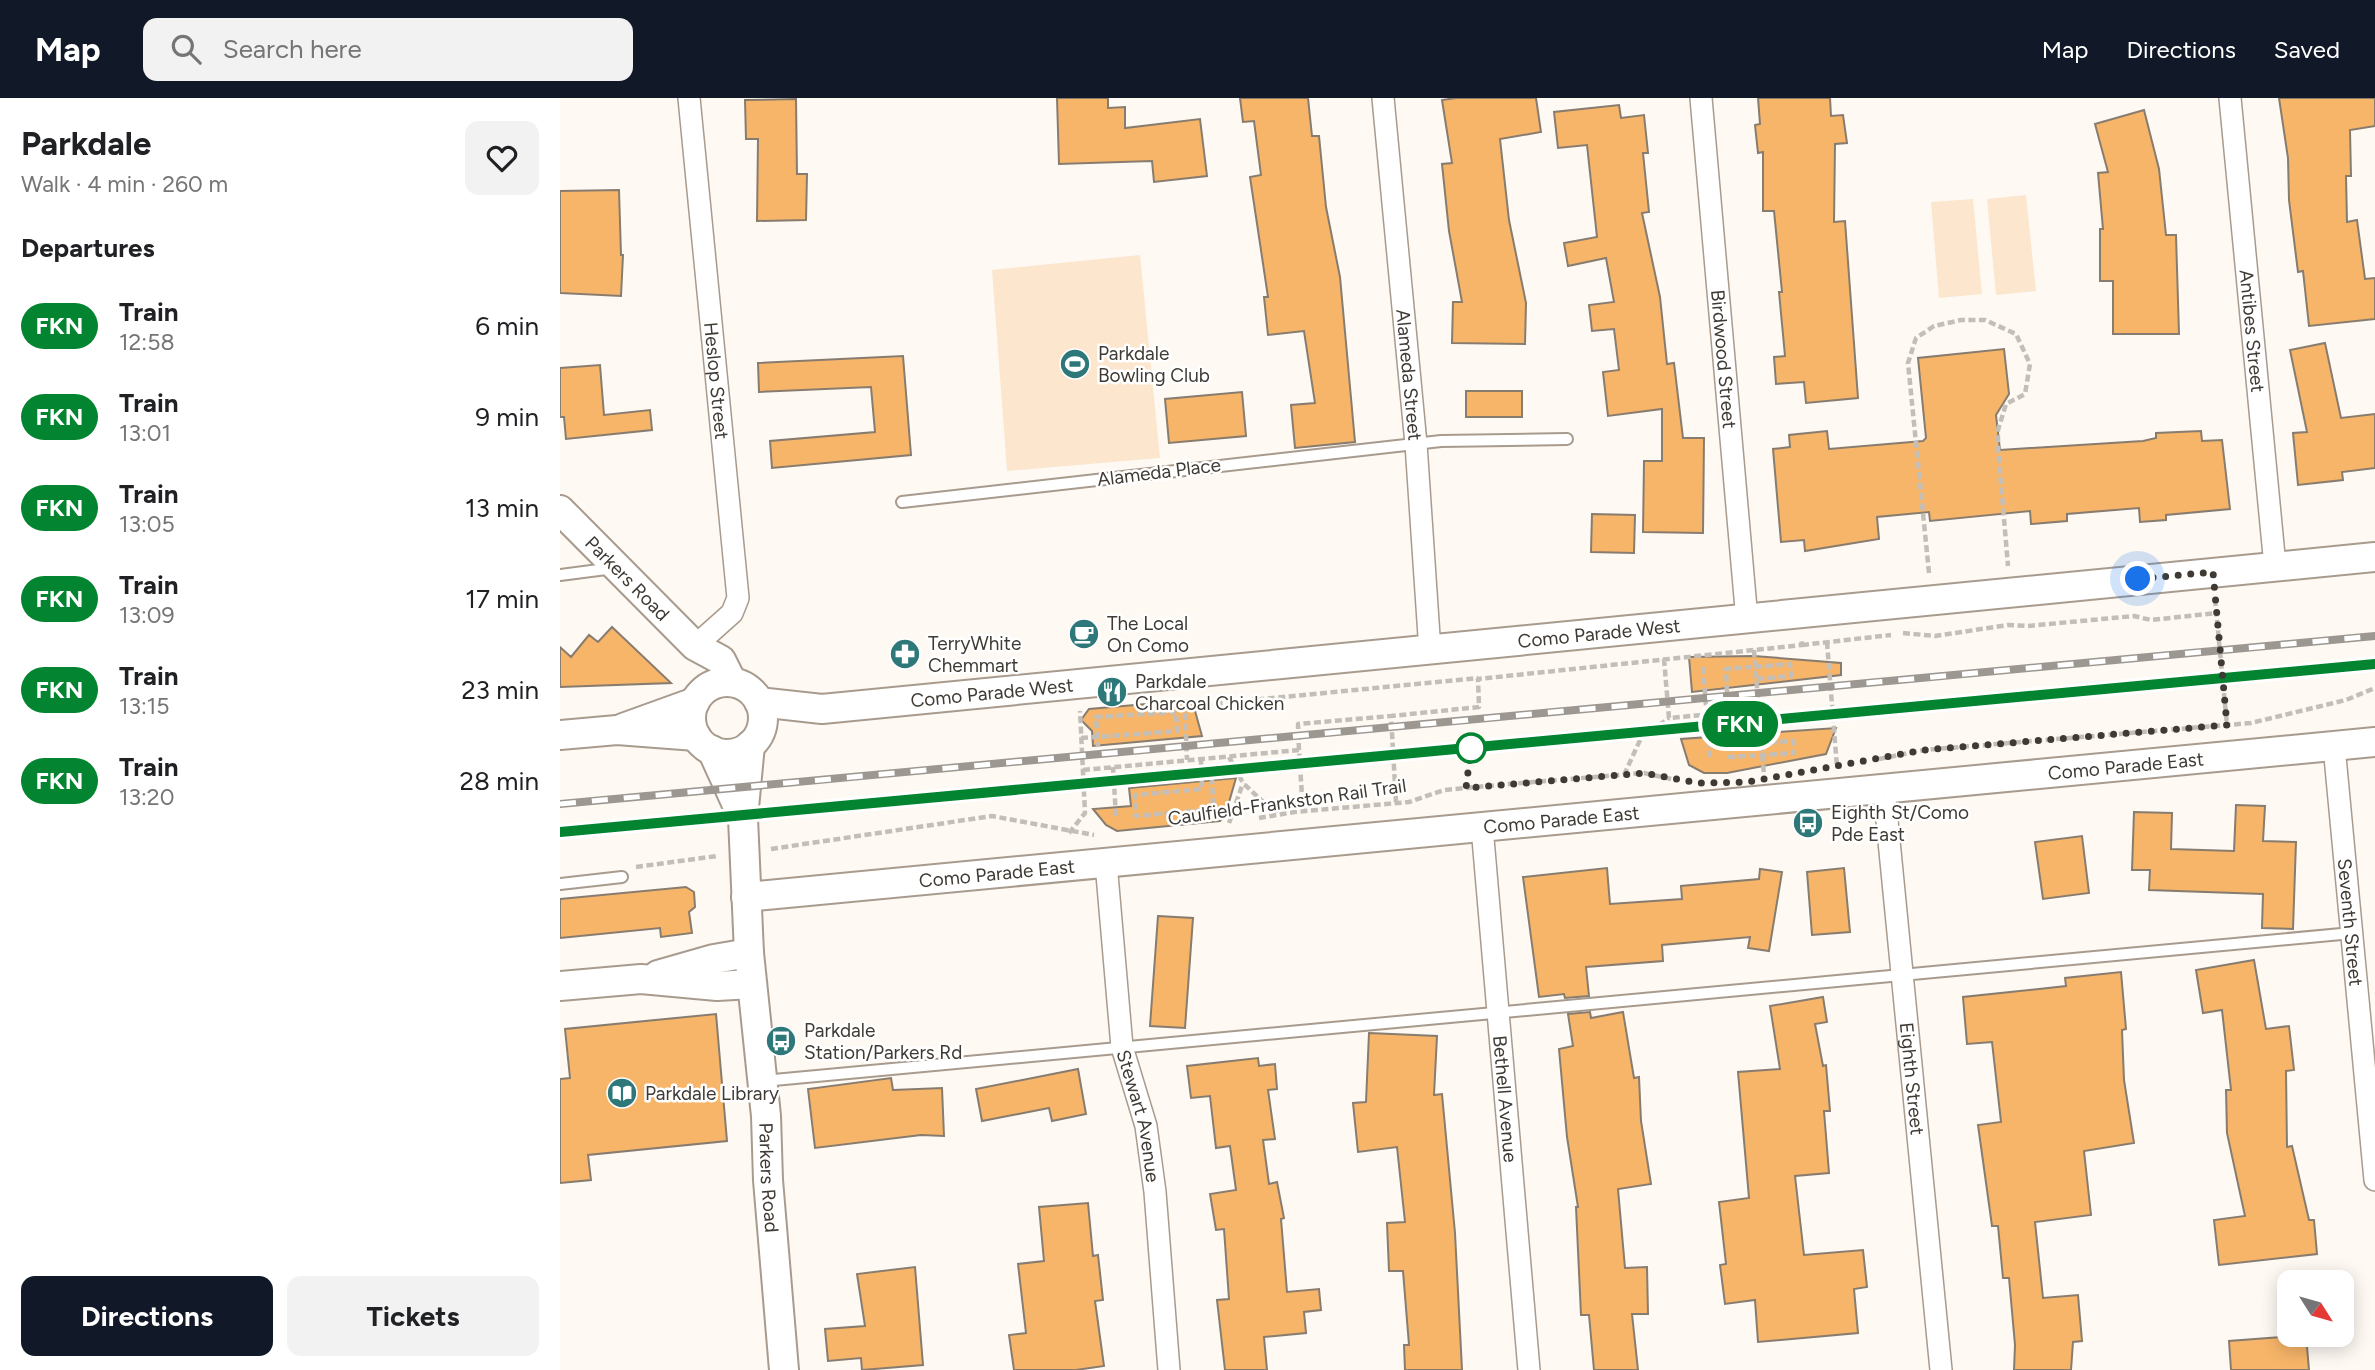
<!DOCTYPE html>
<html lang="en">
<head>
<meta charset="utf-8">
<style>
  body { margin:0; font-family:Figtree,sans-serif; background:#f2f2f2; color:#202124; height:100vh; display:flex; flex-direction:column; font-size:26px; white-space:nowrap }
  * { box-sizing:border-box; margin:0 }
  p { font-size:23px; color:#757577 }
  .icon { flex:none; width:38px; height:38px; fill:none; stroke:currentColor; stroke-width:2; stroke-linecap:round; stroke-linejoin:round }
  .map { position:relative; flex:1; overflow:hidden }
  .details { display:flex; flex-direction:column; background:#fff; width:560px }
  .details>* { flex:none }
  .badge { padding:0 14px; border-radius:23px; font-size:24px; line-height:46px }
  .needle { width:46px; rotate:127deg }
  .buttons { position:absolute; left:1717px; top:1172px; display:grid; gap:14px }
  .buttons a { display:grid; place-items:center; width:77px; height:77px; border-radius:14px; background:#fff; box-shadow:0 4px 18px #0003; font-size:35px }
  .you { position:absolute; width:35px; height:35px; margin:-18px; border:5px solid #fff; border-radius:50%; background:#1a73e8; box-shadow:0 0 0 10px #1a73e833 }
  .map>.badge { position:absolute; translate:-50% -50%; box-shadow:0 0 0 4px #fff }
  h2 { padding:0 21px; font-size:26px; line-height:63px }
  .round { display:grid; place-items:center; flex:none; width:74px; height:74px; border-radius:14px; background:#f2f2f2 }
  .overview { display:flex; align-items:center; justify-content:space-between; height:119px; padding:0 21px }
  h1 { font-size:33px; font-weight:700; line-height:52px }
  .button { display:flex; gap:14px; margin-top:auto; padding:14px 21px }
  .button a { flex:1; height:80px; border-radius:14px; background:#111827; color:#fff; font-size:28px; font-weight:700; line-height:80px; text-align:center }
  .button a+a { background:#f2f2f2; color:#202124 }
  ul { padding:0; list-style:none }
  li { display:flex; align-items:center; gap:21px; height:91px; padding:0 21px }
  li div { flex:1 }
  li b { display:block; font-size:26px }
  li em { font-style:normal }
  li .badge { min-width:77px; font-weight:700; text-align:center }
  header { display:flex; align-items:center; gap:42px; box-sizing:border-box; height:98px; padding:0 35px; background:#111827; color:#fff }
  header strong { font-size:33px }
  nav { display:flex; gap:38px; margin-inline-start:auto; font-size:24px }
  .search { width:490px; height:63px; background:#f2f2f2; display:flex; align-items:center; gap:18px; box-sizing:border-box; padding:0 24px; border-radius:14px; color:#757577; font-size:26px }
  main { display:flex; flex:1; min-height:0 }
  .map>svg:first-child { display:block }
  .green { fill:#fce6ce }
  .building { fill:#f7b569; stroke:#887c6f; stroke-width:2 }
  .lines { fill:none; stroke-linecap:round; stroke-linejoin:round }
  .service-casing { stroke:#a89b8e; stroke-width:14 }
  .minor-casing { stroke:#a89b8e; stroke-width:24 }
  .tertiary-casing { stroke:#a89b8e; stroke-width:32 }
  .path { stroke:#c3beb8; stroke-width:4.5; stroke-dasharray:7 3.5; stroke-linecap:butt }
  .service { stroke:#fff; stroke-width:10 }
  .minor { stroke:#fff; stroke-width:21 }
  .tertiary { stroke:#fff; stroke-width:28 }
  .rail-casing { stroke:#9c9791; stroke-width:8 }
  .rail { stroke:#fff; stroke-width:5; stroke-dasharray:16; stroke-linecap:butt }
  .line-casing { stroke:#fff; stroke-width:16 }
  .line { stroke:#028430; stroke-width:10 }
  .walk { stroke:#3f3a34; stroke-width:7; stroke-dasharray:0 12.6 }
  .stop-dot { fill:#fff; stroke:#028430; stroke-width:3.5 }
  .labels { text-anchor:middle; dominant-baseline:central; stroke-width:5; stroke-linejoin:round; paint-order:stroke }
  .street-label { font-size:19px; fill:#3f3a34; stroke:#fff }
  .poi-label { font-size:19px; fill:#3f3a34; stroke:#fff; text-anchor:start }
</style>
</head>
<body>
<header>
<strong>Map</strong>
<div class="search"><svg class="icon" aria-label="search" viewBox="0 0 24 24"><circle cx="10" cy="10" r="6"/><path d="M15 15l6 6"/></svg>Search here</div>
<nav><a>Map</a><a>Directions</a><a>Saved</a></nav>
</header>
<main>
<section class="details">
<div class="overview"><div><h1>Parkdale</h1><p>Walk · 4 min · 260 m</p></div><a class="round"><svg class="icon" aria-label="heart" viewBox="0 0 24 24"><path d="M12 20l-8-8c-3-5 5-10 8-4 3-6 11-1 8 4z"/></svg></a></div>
<h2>Departures</h2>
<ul>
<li><span class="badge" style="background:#028430;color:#fff">FKN</span><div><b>Train</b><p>12:58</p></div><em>6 min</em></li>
<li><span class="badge" style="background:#028430;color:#fff">FKN</span><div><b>Train</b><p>13:01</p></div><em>9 min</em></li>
<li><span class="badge" style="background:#028430;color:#fff">FKN</span><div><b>Train</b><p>13:05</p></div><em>13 min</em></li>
<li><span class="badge" style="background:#028430;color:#fff">FKN</span><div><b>Train</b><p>13:09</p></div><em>17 min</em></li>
<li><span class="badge" style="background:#028430;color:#fff">FKN</span><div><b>Train</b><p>13:15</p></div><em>23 min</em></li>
<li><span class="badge" style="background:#028430;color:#fff">FKN</span><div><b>Train</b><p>13:20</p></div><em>28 min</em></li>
</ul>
<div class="button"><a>Directions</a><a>Tickets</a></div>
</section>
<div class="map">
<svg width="1815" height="1272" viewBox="0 0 1815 1272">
  <rect width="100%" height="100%" fill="#fef9f3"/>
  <!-- green -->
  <path class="green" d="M1466,97L1476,193L1436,197L1427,101Z
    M1413,101L1422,196L1379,200L1371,104Z
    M580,157L600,360L447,373L432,172Z"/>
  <!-- building -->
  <path class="building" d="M497,0H548V10L565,9V30L640,21L647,78L594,84L592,63L499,66Z
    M680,0H748L752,38H759L766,109L780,179L795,344L735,350L731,307L755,305L744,233L708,237L704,199H708L690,79L701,77L694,23L683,24Z
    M896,0H976L981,34L940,41L949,122L966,205L965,246L892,245L893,204H902L889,133L882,66L892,65L882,2Z
    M1198,0H1270L1271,18L1283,17L1287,45L1275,46L1274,124L1285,123L1298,300L1246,305L1244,284L1216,286L1214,259L1225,258L1219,194H1222L1214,113H1203V54L1198,55L1195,27L1200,26Z
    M1719,0H1815V28L1790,32L1791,78H1786L1787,124L1797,122L1805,181L1815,180V221L1749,228L1743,173L1738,174L1729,102L1728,60Z
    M236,1L237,76H247L246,122L197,123L198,41H186L185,2Z
    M1059,7L1061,20L1084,17L1088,55H1083L1089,114L1082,115L1100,199L1107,266L1114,265L1123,340H1144L1143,435L1083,434L1084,363H1102V311L1048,318L1043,274L1059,272L1054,231L1032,233L1029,207L1054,204L1046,160L1008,168L1004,145L1037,139L1027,47L998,50L994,14Z
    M1584,12L1599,71L1606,137H1616L1619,236H1553V183H1540V131H1543L1538,75L1548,74L1535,26Z
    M59,92L61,157H63L61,198L0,195V93Z
    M1765,245L1781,320L1815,316V370L1782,374L1783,382L1738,387L1733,335L1747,334L1730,252Z
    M1444,251L1449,296L1436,317L1440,352L1583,343L1596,340V335L1641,333L1642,343L1662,342L1670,411L1606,417V422L1580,424L1579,410L1507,416V423L1471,426L1470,413L1370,423L1369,414L1317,419L1319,441L1245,453L1244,442L1221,444L1213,351L1230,349L1229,337L1267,333L1269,351L1363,343L1366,340L1358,260Z
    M343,258L351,357L212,370L210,343L315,334L311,289L199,294L198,265Z
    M40,267L44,317L90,312L92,332L6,341L4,319H0V270Z
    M906,293H962V319H906Z
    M682,294L686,338L609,345L605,301Z
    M1032,416L1075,417L1074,455L1031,454Z
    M52,529L111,585L0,589V549L11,559L29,537L38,544Z
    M1194,558L1281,565V577L1132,594L1129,559Z
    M632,602L642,638L533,648L532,633L521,622L529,611Z
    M1276,630L1266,656L1167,675H1144L1129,667L1121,641Z
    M676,680L665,718L660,723L557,733L546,727L533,711L571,708L569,690Z
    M1676,707L1705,708L1703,743L1736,744L1733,831L1702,830L1703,796L1589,792L1590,772H1572L1574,714L1612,715L1611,751L1674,753Z
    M1522,738L1529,795L1483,801L1475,744Z
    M1047,770L1050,806L1122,801L1121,788L1199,781L1200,771L1222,774L1209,853L1188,850L1190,839L1102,847L1103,863L1026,869L1029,898L1005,900L1004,896L979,899L963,779Z
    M1284,770L1290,834L1252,837L1247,774Z
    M126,789L134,794L135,809L129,814L132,835L101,839L100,830L0,840V801Z
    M598,818L633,820L625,930L590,928Z
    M1694,862L1706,931L1729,928L1734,972L1726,973L1727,1049L1732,1048L1749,1122H1754L1757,1156L1659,1167L1654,1122L1685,1118L1667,1035L1666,992H1671L1662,912L1643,915L1636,872Z
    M1561,874L1566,931L1562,932L1564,982L1574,1045L1524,1053L1531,1117L1475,1124L1483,1200L1518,1197L1522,1243L1513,1244L1511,1272H1454L1455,1247L1449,1180H1443L1438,1128H1432L1418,1027L1441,1024L1432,944L1407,946L1403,899L1506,888L1505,880Z
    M1263,899L1267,924L1255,926L1263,968L1266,967L1270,1013H1264L1269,1075L1235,1078L1244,1157L1303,1152L1307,1189L1294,1191L1298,1235L1198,1244L1195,1202L1165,1206L1160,1167L1166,1166L1159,1104L1189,1100L1178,974L1220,971L1210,908Z
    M1030,914L1031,920L1063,914L1074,980L1079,979L1081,1023L1091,1086L1058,1091L1065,1170L1087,1169L1088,1216H1072L1078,1272H1034L1029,1217H1021L1016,1109H1018L1007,1039L999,951L1013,948L1008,916Z
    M156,916L167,1043L28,1057L31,1082L0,1085V981L10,980L5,931Z
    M809,935L877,938L874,997L882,996L895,1135L902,1272H845L844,1247H849L843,1173H829L827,1125L845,1124L837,1049L798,1054L793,1005L806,1004Z
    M698,960L699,968L715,966L717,991L708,992L715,1041L703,1042L709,1086L717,1084L724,1120L721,1121L727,1194L759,1191L761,1212L744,1214L746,1235L704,1239L707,1272H665L657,1202L669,1201L664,1131L656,1132L650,1096L676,1092L670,1048L656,1050L650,998L631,1000L627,968Z
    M518,971L526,1016L492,1023L489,1010L422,1023L416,991Z
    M331,980L333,992L382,990L384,1038L361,1037L255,1050L248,991Z
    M528,1105L533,1158L538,1157L543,1202L535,1203L544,1268L516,1272H454L449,1237L466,1235L458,1166L484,1163L479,1109Z
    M355,1169L363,1267L302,1272L301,1260L268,1263L265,1231L305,1228L297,1176Z
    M1746,1237L1749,1272H1671L1669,1243Z"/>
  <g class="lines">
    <!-- service casing -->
    <g class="service-casing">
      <path id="service" d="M342,404L881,343L1007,341
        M0,477L54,470
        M0,786L62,779
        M203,983L1792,835"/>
    </g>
    <!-- minor casing -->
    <g class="minor-casing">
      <g id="minor">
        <path id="s1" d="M129,0L178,500L172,515L135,548"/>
        <path id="s2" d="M823,0L856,346L870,553"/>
        <path id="s3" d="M1141,0L1187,522"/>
        <path id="s4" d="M1670,0L1715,468"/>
        <path id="s5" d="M1774,648L1815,1082"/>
        <path id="s6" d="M1324,692L1381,1272"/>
        <path id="s7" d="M922,729L969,1272"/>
        <path id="s8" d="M546,765L562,949L586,1028L595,1094L609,1272"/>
      </g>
    </g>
    <!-- tertiary casing -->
    <g class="tertiary-casing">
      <g id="tertiary">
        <path id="s9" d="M0,412L135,548L161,562L172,584"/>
        <circle cx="167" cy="620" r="36"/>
        <path id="s10" d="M199,604L262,611L1815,459"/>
        <path d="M63,630L135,604"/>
        <path d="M0,637L57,632L136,638"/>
        <path id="s11" d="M190,647L183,720L189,855L206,1018L208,1082L224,1272"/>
        <path d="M152,652L182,718"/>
        <path id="s12" d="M186,799L1815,644"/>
        <path d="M98,877L154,861L189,855"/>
        <path d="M0,888L81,881L157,888L192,886"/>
      </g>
    </g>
    <!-- path -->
    <path class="path" d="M1369,475L1348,265L1356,240L1374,228L1401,222H1425L1456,236L1470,266L1465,296L1446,306L1438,332V350L1448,468
      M1655,501L1667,627
      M1343,535L1375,538L1448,527L1468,528L1574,518L1591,522L1656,515
      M1267,544L1277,669
      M1242,547L1331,537
      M1194,552L1204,677
      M1104,561L1109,620L1199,612
      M1143,569L1150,659
      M1167,594L1166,571L1230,566L1231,578L1196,581
      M637,602L641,607L918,580
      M625,615L627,662
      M1168,636L1170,659L1234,655L1233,643L1202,645
      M521,640L617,633L616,614L536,619L538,649
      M739,652L738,626L831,618
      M669,659L683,685L716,716
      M641,661L642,691L575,697L576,718L653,711L652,681
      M1319,661L1364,652L1691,625L1786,602L1815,590
      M553,669L556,719
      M523,672L739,652L743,713
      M1064,677L1081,640L1109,620
      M836,704L831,618L919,609L918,581L1242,547L1241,540
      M699,720L734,714L849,704L884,692L949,686L1084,675L1116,682
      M669,725L683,685
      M509,735L525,715L520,613
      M211,751L432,718L534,737
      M76,769L157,758"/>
    <!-- service -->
    <use href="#service" class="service"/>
    <!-- minor -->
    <use href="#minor" class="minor"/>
    <!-- tertiary -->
    <use href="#tertiary" class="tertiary"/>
    <!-- rail casing -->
    <g class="rail-casing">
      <path id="rail" d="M0,706L1815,538
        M0,734L1815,565"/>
    </g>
    <!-- rail -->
    <use href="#rail" class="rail"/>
  </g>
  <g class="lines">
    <!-- line casing -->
    <g class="line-casing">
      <path id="line" d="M0,734L1815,566"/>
    </g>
    <!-- line -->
    <use href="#line" class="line"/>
    <!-- walk -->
    <path class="walk" d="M911,650L906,690L1084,675L1138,685L1188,684L1364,652L1667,627L1653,474L1578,481"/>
  </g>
  <!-- icons -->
  <defs>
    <g id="stadium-disc" transform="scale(1.575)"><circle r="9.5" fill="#2f7879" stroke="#fff"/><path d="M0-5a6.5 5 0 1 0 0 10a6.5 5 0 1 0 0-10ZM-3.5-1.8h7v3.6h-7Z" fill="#fff"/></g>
    <g id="cafe-disc" transform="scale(1.575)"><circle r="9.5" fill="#2f7879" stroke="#fff"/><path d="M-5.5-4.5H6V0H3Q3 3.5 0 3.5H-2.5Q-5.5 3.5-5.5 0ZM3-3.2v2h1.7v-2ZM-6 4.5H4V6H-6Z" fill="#fff"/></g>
    <g id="pharmacy-disc" transform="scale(1.575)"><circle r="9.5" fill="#2f7879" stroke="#fff"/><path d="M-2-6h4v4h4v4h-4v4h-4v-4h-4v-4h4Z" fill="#fff"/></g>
    <g id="restaurant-disc" transform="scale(1.575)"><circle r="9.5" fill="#2f7879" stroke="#fff"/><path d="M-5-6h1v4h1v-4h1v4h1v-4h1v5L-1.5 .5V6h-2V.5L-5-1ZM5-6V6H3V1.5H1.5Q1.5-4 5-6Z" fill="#fff"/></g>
    <g id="bus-disc" transform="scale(1.575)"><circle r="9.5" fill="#2f7879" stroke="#fff"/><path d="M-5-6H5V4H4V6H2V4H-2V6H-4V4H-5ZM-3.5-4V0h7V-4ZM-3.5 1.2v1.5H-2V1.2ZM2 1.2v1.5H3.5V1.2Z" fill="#fff"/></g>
    <g id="library-disc" transform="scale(1.575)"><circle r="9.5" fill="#2f7879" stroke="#fff"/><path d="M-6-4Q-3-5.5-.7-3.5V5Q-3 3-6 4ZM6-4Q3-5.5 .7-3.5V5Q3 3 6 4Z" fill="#fff"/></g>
  </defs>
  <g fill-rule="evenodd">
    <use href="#stadium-disc" x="515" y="266"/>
    <use href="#cafe-disc" x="524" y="536"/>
    <use href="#pharmacy-disc" x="345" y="556"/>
    <use href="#restaurant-disc" x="552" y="594"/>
    <use href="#bus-disc" x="1248" y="725"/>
    <use href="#bus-disc" x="221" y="943"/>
    <use href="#library-disc" x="62" y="995"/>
  </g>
  <!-- markers -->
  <circle class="stop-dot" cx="911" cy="650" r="14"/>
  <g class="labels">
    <!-- street labels -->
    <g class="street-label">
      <text stroke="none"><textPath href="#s4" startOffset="234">Antibes Street</textPath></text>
      <text stroke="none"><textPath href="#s3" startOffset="262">Birdwood Street</textPath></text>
      <text stroke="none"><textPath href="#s2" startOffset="278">Alameda Street</textPath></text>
      <text stroke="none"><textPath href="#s1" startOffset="284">Heslop Street</textPath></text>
      <text transform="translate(599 374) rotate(-7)">Alameda Place</text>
      <text stroke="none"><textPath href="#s9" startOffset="96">Parkers Road</textPath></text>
      <text stroke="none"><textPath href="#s10" startOffset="844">Como Parade West</textPath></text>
      <text stroke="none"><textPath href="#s10" startOffset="234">Como Parade West</textPath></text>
      <text stroke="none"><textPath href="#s12" startOffset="1386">Como Parade East</textPath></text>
      <text transform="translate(727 704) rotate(-8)">Caulfield-Frankston Rail Trail</text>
      <text stroke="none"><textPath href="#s12" startOffset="819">Como Parade East</textPath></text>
      <text stroke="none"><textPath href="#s12" startOffset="252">Como Parade East</textPath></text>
      <text stroke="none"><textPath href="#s5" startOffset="177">Seventh Street</textPath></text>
      <text stroke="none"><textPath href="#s6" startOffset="290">Eighth Street</textPath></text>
      <text stroke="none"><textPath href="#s7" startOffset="273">Bethell Avenue</textPath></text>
      <text stroke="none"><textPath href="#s8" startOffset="256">Stewart Avenue</textPath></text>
      <text stroke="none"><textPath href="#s11" startOffset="434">Parkers Road</textPath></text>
    </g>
    <!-- poi labels -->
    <g class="poi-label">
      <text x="538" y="255">Parkdale<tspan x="538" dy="22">Bowling Club</tspan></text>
      <text x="547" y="525">The Local<tspan x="547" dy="22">On Como</tspan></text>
      <text x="368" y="545">TerryWhite<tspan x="368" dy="22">Chemmart</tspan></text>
      <text x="575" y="583">Parkdale<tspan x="575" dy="22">Charcoal Chicken</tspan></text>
      <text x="1271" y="714">Eighth St/Como<tspan x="1271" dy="22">Pde East</tspan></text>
      <text x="244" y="932">Parkdale<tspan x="244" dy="22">Station/Parkers Rd</tspan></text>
      <text x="85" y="995">Parkdale Library</text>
    </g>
  </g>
</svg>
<div class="buttons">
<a><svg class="needle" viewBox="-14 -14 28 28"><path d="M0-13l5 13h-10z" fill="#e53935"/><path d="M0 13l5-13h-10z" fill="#757577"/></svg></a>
</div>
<div class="you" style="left:1578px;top:481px"></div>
<b class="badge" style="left:1180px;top:626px;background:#028430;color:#fff">FKN</b>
</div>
</main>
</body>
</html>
